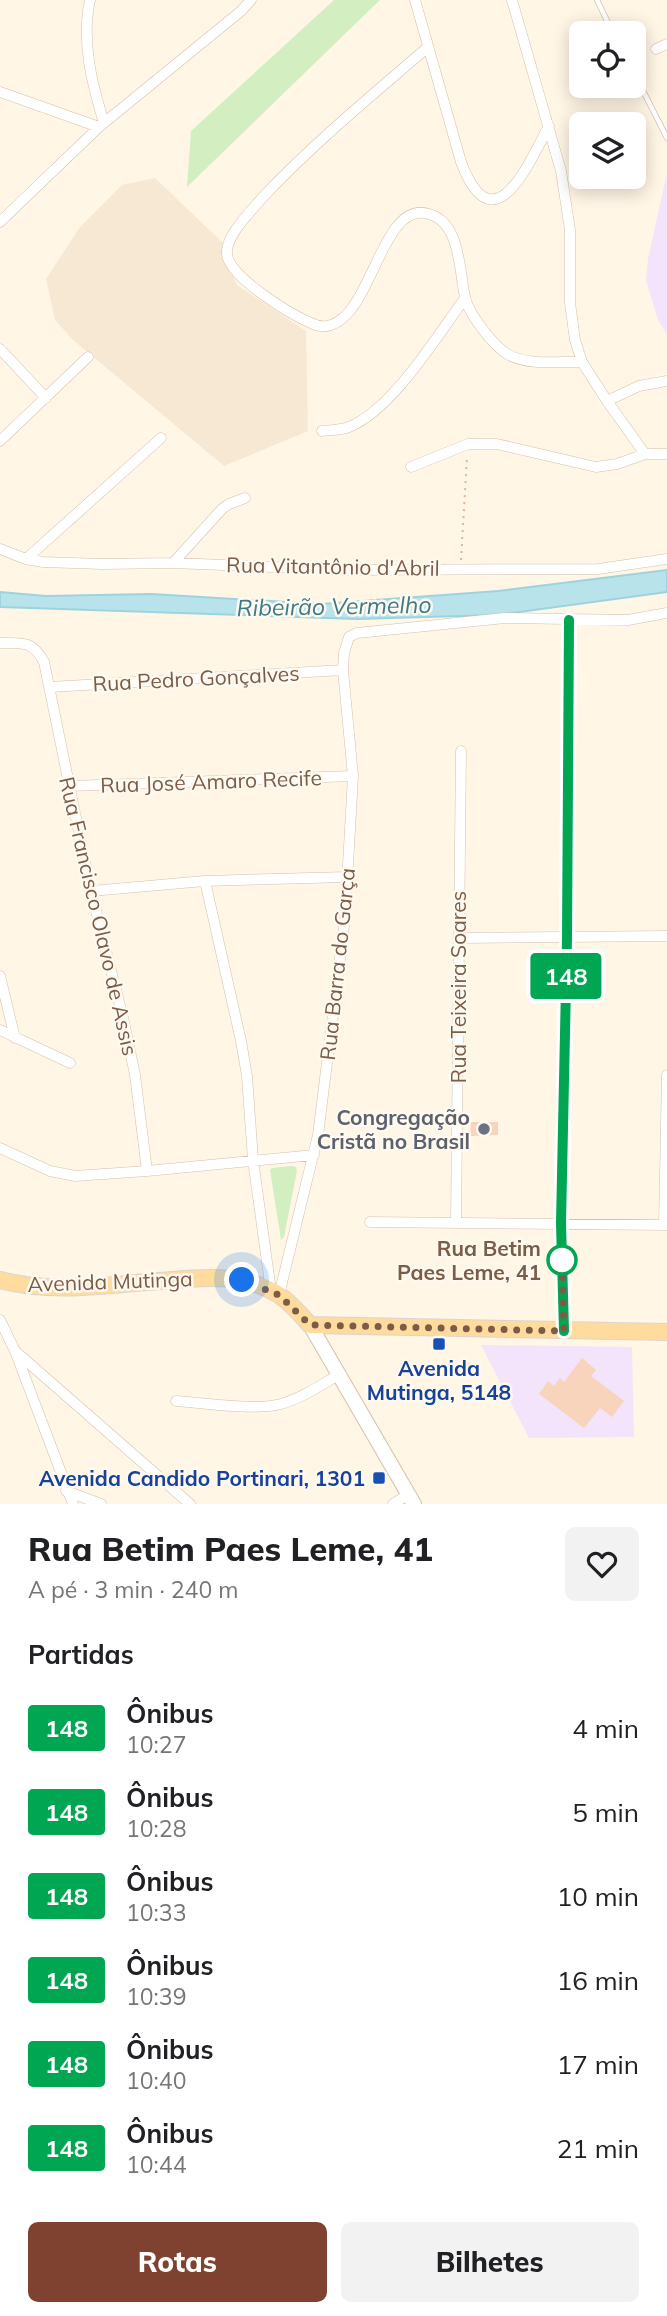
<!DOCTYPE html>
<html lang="pt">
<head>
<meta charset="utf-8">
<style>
  body { margin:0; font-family:Mulish,sans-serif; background:#f2f2f2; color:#202124; height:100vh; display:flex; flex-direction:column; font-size:26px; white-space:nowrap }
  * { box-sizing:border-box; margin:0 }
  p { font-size:23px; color:#757577 }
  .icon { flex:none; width:38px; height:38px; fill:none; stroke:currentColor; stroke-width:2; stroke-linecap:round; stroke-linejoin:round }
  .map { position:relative; height:1504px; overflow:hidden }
  .details { display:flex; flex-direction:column; background:#fff; flex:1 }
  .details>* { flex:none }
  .badge { padding:0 14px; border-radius:5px; font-size:24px; line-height:46px }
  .buttons { position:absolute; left:569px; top:21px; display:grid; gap:14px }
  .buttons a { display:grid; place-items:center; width:77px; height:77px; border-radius:10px; background:#fff; box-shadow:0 4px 18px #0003; font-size:35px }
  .you { position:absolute; width:35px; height:35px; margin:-18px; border:5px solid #fff; border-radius:50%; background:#1a73e8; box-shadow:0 0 0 10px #1a73e833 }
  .map>.badge { position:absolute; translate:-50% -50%; box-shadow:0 0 0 4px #fff }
  h2 { padding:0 28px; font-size:26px; line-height:63px }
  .round { display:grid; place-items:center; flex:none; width:74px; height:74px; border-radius:10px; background:#f2f2f2 }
  .summary { display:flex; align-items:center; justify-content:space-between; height:119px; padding:0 28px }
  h1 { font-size:33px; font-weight:800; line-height:52px }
  .action { display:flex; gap:14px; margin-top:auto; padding:14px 28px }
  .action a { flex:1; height:80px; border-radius:10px; background:#804230; color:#fff; font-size:28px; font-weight:800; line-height:80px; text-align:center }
  .action a+a { background:#f2f2f2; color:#202124 }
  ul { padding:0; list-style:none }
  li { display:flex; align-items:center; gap:21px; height:84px; padding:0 28px }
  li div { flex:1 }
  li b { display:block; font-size:26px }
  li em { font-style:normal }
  li .badge { min-width:77px; font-weight:700; text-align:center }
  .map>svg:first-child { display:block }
  .residential { fill:#f7e8d4 }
  .education { fill:#f3e3fb }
  .green { fill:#d3efc2 }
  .water { fill:#b8e3eb; stroke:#9dd3de; stroke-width:2 }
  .building { fill:#f7d4bb }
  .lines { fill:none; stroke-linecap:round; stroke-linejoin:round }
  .lane-casing { stroke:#d5bfad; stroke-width:6 }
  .street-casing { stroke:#d5bfad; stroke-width:11 }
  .secondary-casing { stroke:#d9bfa9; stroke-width:16 }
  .primary-casing { stroke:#ddd4cf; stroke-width:18 }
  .path { stroke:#ddb79d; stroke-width:2; stroke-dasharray:2 5; stroke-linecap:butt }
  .lane { stroke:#fff; stroke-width:4.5 }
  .street { stroke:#fff; stroke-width:10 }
  .secondary { stroke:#fff; stroke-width:14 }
  .primary { stroke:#ffdc9d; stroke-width:16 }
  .line-casing { stroke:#fff; stroke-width:16 }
  .line { stroke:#00a651; stroke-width:10 }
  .walk { stroke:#7c5b47; stroke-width:7; stroke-dasharray:0 12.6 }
  .worship-dot { fill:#6b7280; stroke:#fff9ef; stroke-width:2.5 }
  .stop-dot { fill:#fff; stroke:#00a651; stroke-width:3.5 }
  .transit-dot { fill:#1a4fb4; stroke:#fff9ef; stroke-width:2.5 }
  .labels { text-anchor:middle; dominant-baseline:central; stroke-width:5; stroke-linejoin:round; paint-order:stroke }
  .street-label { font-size:21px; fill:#7c5b47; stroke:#fff9ef }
  .worship-label { font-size:21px; font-weight:bold; fill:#5b616d; stroke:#fff9ef; text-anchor:end }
  .stop-label { font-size:21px; font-weight:bold; fill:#7c5b47; stroke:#fff9ef; text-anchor:end }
  .transit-label { font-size:21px; font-weight:bold; fill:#164399; stroke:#fff9ef }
  .water-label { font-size:23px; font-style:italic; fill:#3b7b8a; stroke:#fff9ef }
</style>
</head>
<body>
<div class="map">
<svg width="667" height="1504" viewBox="0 0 667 1504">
  <rect width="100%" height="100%" fill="#fff6e6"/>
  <!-- residential -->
  <path class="residential" d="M155,178L223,243L227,261L237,285L306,331L308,431L224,466L73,340L55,320L46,279L80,227L122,185Z"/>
  <!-- education -->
  <path class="education" d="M667,173V335L658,320L646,280L648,259Z
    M481,1345L632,1347L634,1437L529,1438Z"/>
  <!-- green -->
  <path class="green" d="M334,0H380L187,187L191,131Z
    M291,1166L296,1167L297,1171L284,1237L281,1240L270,1170L272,1168Z"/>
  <!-- water -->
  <path class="water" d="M667,570V592L496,615L357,619L0,607V592L46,596L151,594L321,604L498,591Z"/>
  <!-- building -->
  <path class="building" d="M471,1122H498V1135L470,1136Z
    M582,1358L596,1370L591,1376L624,1401L612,1417L600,1408L584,1428L539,1394L548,1381L554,1386L560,1378L564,1382Z"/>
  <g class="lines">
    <!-- lane casing -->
    <g class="lane-casing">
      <path id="lane" d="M597,0L613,33
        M634,73L667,138"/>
    </g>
    <!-- street casing -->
    <g class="street-casing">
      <path id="street" d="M90,0C81,41 92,84 104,123
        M415,0L461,162C494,249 529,162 549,126
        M512,0L561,171L570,230V303L575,340L582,362L607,401L645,454
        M428,47C371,96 314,143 263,197C252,210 225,236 227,254C229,277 290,314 311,323C317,326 325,327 331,325C373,312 382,199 429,214C461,223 459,271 465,297C468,313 494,347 509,355C530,366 560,361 582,362
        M656,49L667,44
        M0,92L99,127
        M0,222L99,127L241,11L251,0
        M0,349L46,398
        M607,401L639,386L667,381
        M322,431C331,430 341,430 349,427C392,410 437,336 465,298
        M0,441L88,357
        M411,467L468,444H497L596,467L617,464L645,454H667
        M0,549L26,559L43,562L102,564L173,563L350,570L598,569L667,559
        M26,559L161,438
        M173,563L222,509L229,504L245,498
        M0,643C23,643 32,640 44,662L91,891L124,1022L135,1075L147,1171
        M50,687L343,670
        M69,786L353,776
        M205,881L241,1041L247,1076L253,1160L271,1291
        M91,891L205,881L347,877
        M458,938L667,936
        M0,976L15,1038
        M0,1030L70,1063
        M0,1148L50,1171L75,1176L147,1171L314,1155
        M370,1222L667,1225
        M456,1223L461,751
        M664,1225L667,1075
        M279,1295L318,1135L345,918L353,776L343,670L344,653L349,637L357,633L505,618L628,620L667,613
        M0,1320L15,1351L73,1504
        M564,1331L561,1223L567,938L569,620
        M15,1351L190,1504
        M176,1401C204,1403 255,1411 281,1404C302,1398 321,1385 340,1374
        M66,1491L101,1504
        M393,1504L409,1494"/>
    </g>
    <!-- secondary casing -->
    <g class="secondary-casing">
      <path id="secondary" d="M310,1325L414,1504"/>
    </g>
    <!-- primary casing -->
    <g class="primary-casing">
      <path id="primary" d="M0,1280C52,1294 107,1285 159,1281C199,1278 244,1272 279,1295C291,1303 301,1315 310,1325L667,1332"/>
    </g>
    <!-- path -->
    <path class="path" d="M634,60L645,54
      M461,560L467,457"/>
    <!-- lane -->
    <use href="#lane" class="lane"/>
    <!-- street -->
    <use href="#street" class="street"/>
    <!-- secondary -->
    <use href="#secondary" class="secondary"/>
    <!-- primary -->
    <use href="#primary" class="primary"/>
  </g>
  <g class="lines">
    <!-- line casing -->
    <g class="line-casing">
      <path id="line" d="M564,1331L561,1223L567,938L569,620"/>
    </g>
    <!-- line -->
    <use href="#line" class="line"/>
    <!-- walk -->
    <path class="walk" d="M242,1280L279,1295L310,1325L564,1331L562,1260"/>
  </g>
  <!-- markers -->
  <circle class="worship-dot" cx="484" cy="1129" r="7"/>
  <circle class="stop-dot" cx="562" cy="1260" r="14"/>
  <g class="transit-dot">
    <rect x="432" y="1337" width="14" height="14" rx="3.5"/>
    <rect x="372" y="1471" width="14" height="14" rx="3.5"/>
  </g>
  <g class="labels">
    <!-- street labels -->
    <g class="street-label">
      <text transform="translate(333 566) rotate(1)">Rua Vitantônio d'Abril</text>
      <text transform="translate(196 678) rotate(-3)">Rua Pedro Gonçalves</text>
      <text transform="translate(211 781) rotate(-2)">Rua José Amaro Recife</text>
      <text transform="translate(99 916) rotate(77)">Rua Francisco Olavo de Assis</text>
      <text transform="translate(337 964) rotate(-84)">Rua Barra do Garça</text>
      <text transform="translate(458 987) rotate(-90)">Rua Teixeira Soares</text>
      <text transform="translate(110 1281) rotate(-2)">Avenida Mutinga</text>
    </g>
    <!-- worship labels -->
    <g class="worship-label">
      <text x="470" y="1117">Congregação<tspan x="470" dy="24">Cristã no Brasil</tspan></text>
    </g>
    <!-- stop labels -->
    <g class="stop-label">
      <text x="541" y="1248">Rua Betim<tspan x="541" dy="24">Paes Leme, 41</tspan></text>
    </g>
    <!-- transit labels -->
    <g class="transit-label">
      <text x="439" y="1368">Avenida<tspan x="439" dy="24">Mutinga, 5148</tspan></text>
      <text x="365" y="1478" text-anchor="end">Avenida Candido Portinari, 1301</text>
    </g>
    <!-- water labels -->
    <g class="water-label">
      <text transform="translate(334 606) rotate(-1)">Ribeirão Vermelho</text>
    </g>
  </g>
</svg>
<div class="buttons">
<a><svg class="icon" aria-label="locate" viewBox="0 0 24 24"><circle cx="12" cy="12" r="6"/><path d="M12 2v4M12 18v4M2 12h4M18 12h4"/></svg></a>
<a><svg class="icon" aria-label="layers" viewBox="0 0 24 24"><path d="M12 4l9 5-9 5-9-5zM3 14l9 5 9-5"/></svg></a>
</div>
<div class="you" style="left:242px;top:1280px"></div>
<b class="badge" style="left:566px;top:976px;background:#00a651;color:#fff">148</b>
</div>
<section class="details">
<div class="summary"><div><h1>Rua Betim Paes Leme, 41</h1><p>A pé · 3 min · 240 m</p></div><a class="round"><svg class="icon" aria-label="heart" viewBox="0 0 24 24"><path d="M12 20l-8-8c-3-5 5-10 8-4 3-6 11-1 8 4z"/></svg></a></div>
<h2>Partidas</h2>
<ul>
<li><span class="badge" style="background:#00a651;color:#fff">148</span><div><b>Ônibus</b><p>10:27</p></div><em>4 min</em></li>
<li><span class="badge" style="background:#00a651;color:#fff">148</span><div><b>Ônibus</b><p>10:28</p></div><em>5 min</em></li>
<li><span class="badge" style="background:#00a651;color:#fff">148</span><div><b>Ônibus</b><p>10:33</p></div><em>10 min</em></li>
<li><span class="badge" style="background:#00a651;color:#fff">148</span><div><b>Ônibus</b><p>10:39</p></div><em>16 min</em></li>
<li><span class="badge" style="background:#00a651;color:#fff">148</span><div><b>Ônibus</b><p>10:40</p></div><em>17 min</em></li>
<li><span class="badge" style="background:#00a651;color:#fff">148</span><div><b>Ônibus</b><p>10:44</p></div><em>21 min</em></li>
</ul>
<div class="action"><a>Rotas</a><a>Bilhetes</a></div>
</section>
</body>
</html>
